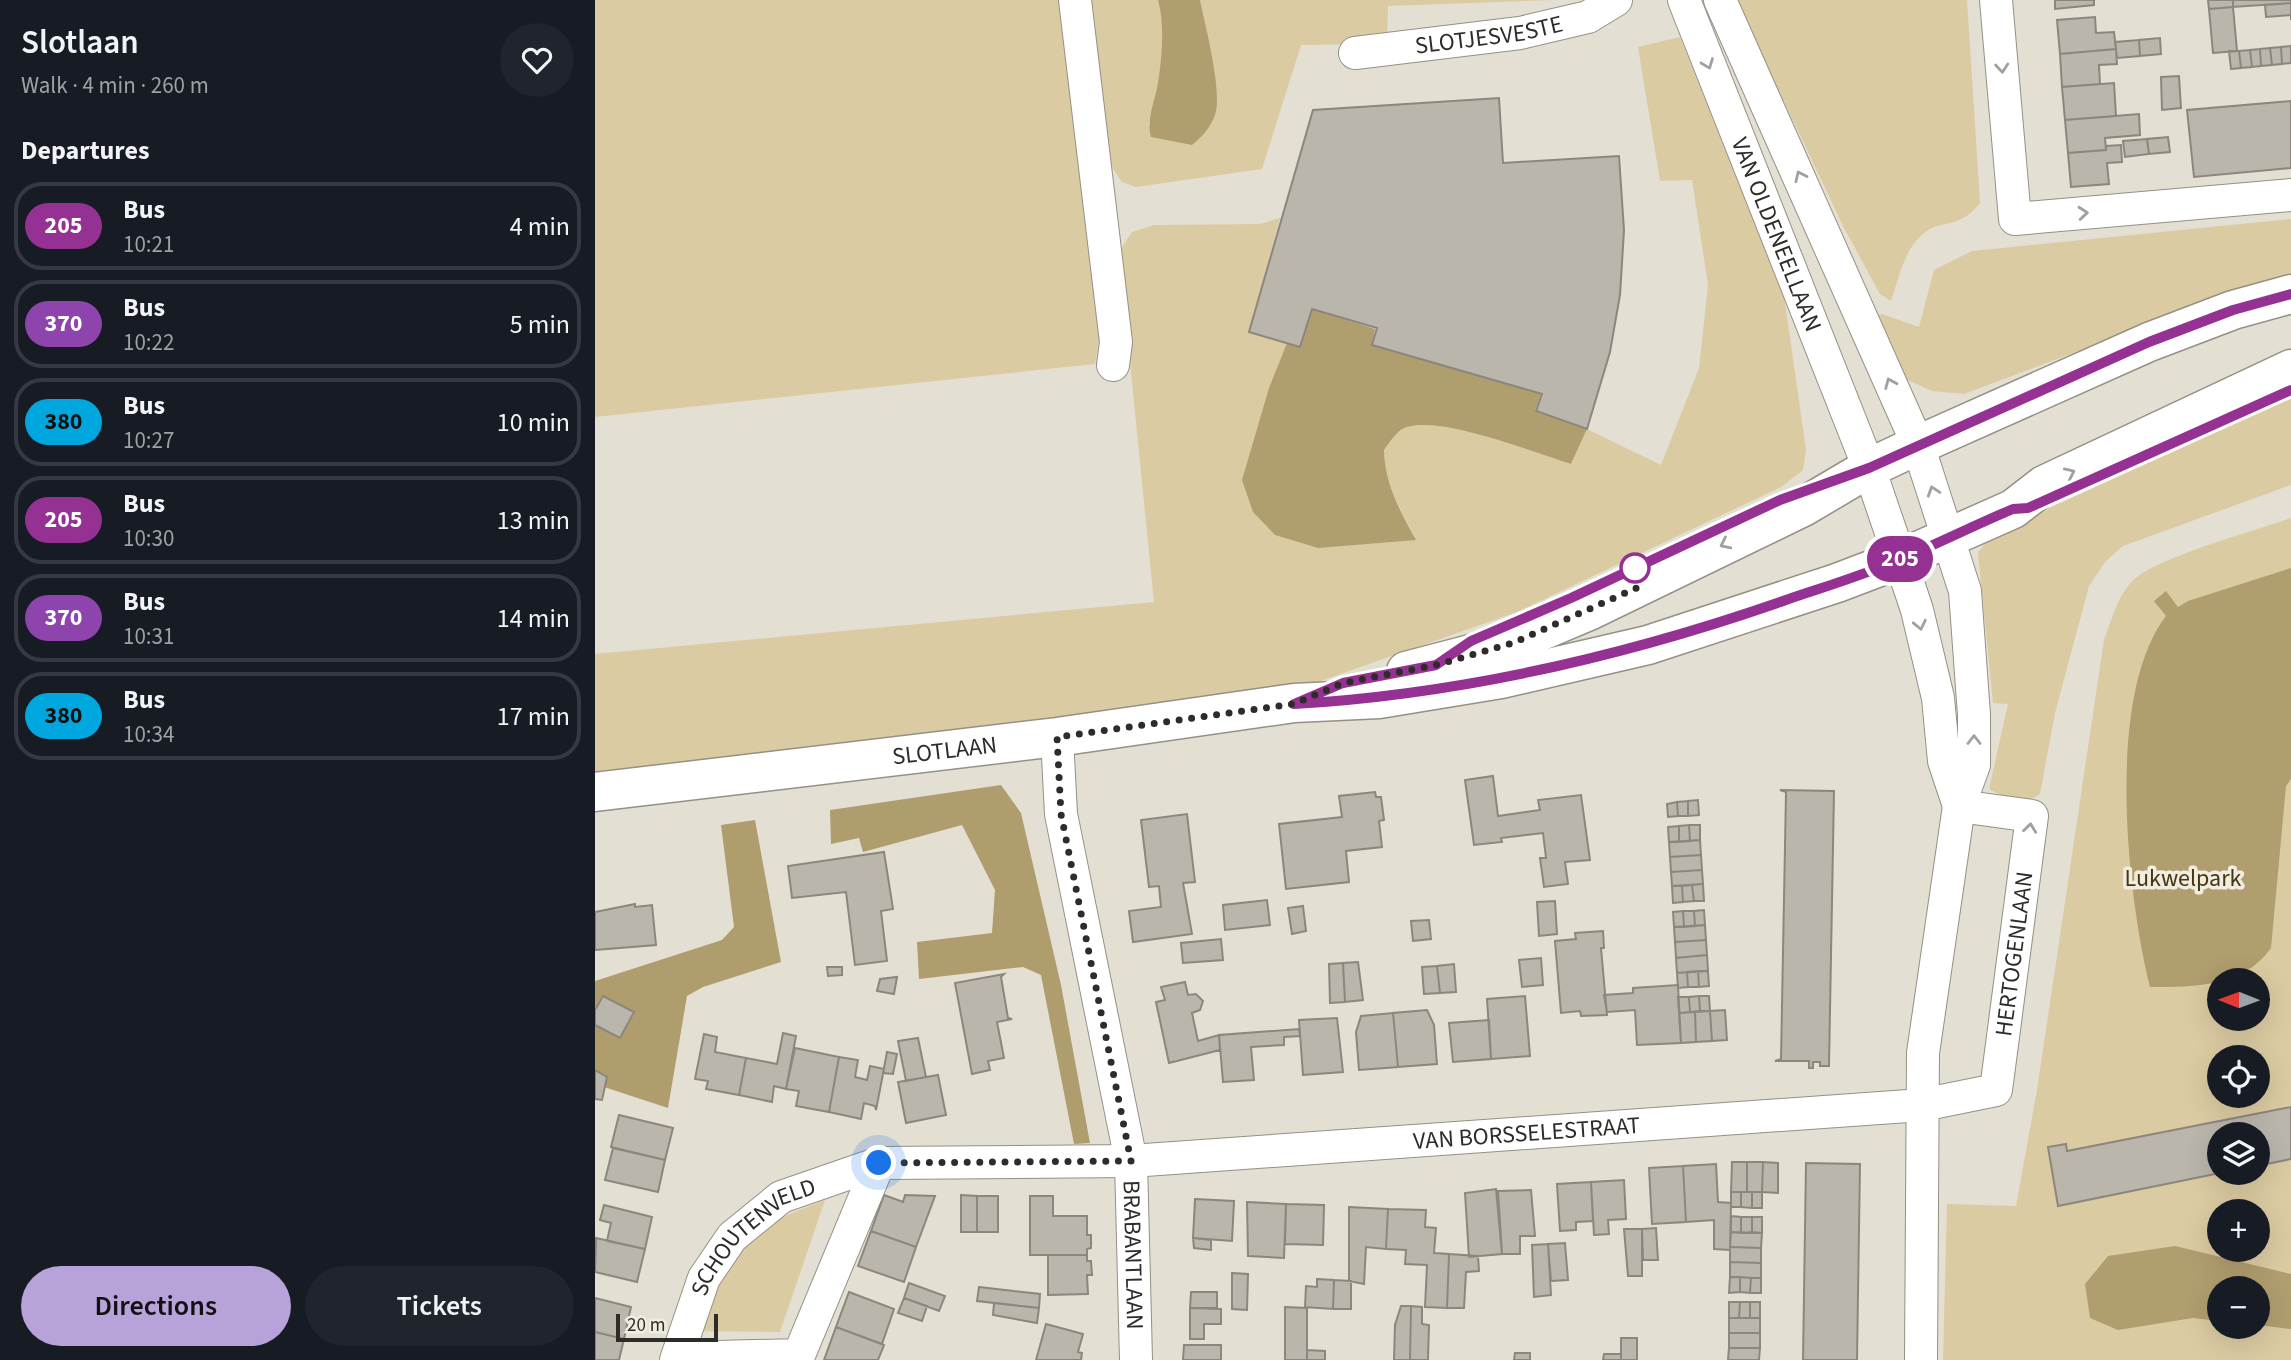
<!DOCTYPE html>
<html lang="en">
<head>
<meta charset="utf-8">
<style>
  body { margin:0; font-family:"Source Sans 3",sans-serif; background:#20242c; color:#f1f3f6; height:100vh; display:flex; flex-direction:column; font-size:26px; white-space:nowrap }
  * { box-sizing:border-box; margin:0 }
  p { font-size:23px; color:#9ea1a6 }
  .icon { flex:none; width:38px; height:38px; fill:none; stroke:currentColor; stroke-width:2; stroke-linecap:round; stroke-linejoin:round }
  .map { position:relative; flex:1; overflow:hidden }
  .sheet { display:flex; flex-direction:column; background:#171b24; width:595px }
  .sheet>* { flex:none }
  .badge { padding:0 14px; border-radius:23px; font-size:24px; line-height:46px }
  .needle { width:46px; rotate:271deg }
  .buttons { position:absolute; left:1612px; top:968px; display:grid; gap:14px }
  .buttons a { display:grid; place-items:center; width:63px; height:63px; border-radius:50%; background:#171b24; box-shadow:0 7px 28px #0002; font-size:35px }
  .scale { position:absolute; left:21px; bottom:18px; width:102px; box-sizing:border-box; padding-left:7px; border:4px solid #2e2c28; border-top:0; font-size:19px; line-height:24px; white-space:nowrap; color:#2e2c28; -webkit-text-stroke:5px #f1ece0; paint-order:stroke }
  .you { position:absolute; width:35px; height:35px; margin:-18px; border:5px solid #fff; border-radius:50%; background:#1a73e8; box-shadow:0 0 0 10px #1a73e833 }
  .map>.badge { position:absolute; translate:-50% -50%; box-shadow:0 0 0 4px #fff }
  h2 { padding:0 21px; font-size:26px; line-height:63px }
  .round { display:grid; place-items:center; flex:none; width:74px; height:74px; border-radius:37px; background:#20242c }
  .overview { display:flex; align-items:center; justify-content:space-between; height:119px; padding:0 21px }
  h1 { font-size:33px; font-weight:600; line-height:52px }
  .cta { display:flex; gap:14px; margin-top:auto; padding:14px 21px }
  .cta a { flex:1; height:80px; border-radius:42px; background:#b7a2da; color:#111; font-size:28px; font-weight:600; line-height:80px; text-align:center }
  .cta a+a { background:#20242c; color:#f1f3f6 }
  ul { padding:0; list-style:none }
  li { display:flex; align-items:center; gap:21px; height:88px; margin:0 14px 10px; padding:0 7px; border:4px solid #363941; border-radius:28px }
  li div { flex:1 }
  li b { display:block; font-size:26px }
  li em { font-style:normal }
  li .badge { min-width:77px; font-weight:700; text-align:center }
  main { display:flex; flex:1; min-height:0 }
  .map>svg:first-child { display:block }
  .green { fill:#dbcba2; fill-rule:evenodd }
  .forest { fill:#af9d6e }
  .water { fill:#b19e6f }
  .building { fill:#bab6ab; stroke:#8c877d; stroke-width:2 }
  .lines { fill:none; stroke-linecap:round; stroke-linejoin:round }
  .street-casing { stroke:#949085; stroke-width:34 }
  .secondary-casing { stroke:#949085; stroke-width:41 }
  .street { stroke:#fff; stroke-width:32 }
  .secondary { stroke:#fff; stroke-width:38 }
  .oneway { stroke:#a1a09e }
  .line-casing { stroke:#fff; stroke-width:16 }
  .line { stroke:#953192; stroke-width:10 }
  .walk { stroke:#2e2c28; stroke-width:7; stroke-dasharray:0 12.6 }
  .stop-dot { fill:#fff; stroke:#953192; stroke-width:3.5 }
  .labels { text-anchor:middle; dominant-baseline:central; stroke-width:7; stroke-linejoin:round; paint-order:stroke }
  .street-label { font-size:24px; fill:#2e2c28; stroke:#f1ece0 }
  .park-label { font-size:24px; fill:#453710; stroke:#f1ece0 }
</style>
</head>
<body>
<main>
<section class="sheet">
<div class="overview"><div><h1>Slotlaan</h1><p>Walk · 4 min · 260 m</p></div><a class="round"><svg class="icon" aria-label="heart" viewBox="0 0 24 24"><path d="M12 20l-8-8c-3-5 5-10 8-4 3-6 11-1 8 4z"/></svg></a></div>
<h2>Departures</h2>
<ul>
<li><span class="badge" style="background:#953192;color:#fff">205</span><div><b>Bus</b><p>10:21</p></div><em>4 min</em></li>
<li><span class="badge" style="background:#8e44ad;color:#fff">370</span><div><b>Bus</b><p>10:22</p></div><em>5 min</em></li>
<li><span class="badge" style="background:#00a6de;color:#111">380</span><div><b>Bus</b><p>10:27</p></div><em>10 min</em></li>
<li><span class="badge" style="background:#953192;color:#fff">205</span><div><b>Bus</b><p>10:30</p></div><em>13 min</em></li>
<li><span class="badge" style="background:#8e44ad;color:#fff">370</span><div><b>Bus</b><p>10:31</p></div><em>14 min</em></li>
<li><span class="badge" style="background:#00a6de;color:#111">380</span><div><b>Bus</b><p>10:34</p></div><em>17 min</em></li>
</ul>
<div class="cta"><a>Directions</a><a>Tickets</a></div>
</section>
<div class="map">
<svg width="1696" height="1360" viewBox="0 0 1696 1360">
  <rect width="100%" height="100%" fill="#e4dfd3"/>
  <!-- green -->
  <path class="green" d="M0,0H464L507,320L500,364L0,417Z
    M492,0H563C574,38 565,89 553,126L619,70L605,0H958L793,6L792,44L706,45L667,169L541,187L527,182L516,166Z
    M1141,0H1372L1385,203C1362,231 1349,218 1329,233C1309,249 1304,278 1296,301L1285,294L1249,228Z
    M1085,37L1189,296L1211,450L1208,470L1186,487L922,612L700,690L0,791V654L559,602L524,252L537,232L559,225L665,224L685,218L655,332L692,343L686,360L821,539C805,510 790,483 789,450C795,442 803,429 812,427C847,416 939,452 976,464L992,429L1066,465L1104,368L1113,285L1097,180L1065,181L1043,47Z
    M1696,219V275L1662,284L1369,394L1337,391L1304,376L1279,316L1287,314L1324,327L1339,270L1377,251Z
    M1696,398V485L1528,546L1510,562L1494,586L1460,713L1445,794C1429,806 1410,798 1394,789L1413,704L1398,703L1383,553L1397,534Z
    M1696,518V1360H1348L1352,1204L1421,1206L1442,1090L1509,640C1517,619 1524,591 1542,577C1573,554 1657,532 1696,518ZM1624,980H1662V1018H1624ZM1624,1057H1662V1096H1624ZM1624,1134H1662V1172H1624ZM1624,1211H1662V1250H1624ZM1624,1288H1662V1326H1624Z
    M230,1200L185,1332L99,1331L134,1257L185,1218Z"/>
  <!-- forest -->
  <path class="forest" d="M406,785L426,813L466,985L495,1143L479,1144L446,975L428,967L324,979L322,942L397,933L400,890L367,825L268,852L264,838L236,844L235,810Z
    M160,820L186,962L108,987L92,996L73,1108L0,1084V981L127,940L139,927L126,825Z"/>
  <!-- water -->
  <path class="water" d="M563,0H605C610,25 628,92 620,115C615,128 608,136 597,145L556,137C551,120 560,101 563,83C567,57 570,25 563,0Z
    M717,309L780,329L777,345L946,394L940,411L992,429L976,464C938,452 847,416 812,427C803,429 795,442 789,450C790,484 805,511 821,540L723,548L680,535L658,512L647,480L674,388L692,343L705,347Z
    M1696,568V779L1691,786L1676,948C1649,987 1599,987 1555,987C1532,894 1510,695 1571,616L1559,601L1571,591L1583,607L1593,601Z
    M1580,1246L1696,1274V1329L1663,1325L1662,1288H1624V1321L1598,1318L1523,1330L1495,1318L1490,1284L1513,1256Z"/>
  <!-- building -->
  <path class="building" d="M1460,0H1499V5L1460,9Z
    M1613,0H1638V7L1614,9Z
    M1638,0H1696V3L1638,7Z
    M1696,3V20V15L1671,17L1670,5Z
    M1638,7L1642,51L1618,53L1614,9Z
    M1500,17L1501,33L1519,32L1521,49L1465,54L1462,20Z
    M1565,38L1566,54L1545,56L1544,40Z
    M1544,40L1545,56L1522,58L1520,42Z
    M1696,46V63L1687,64L1686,47Z
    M1686,47L1687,64L1677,65L1675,48Z
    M1675,48L1677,65L1666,66L1665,49Z
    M1521,49L1522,64L1504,65L1505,84L1467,87L1465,54Z
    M1665,49L1666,66L1657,67L1655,50Z
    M1655,50L1657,67L1646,68L1644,51Z
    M1634,51H1644L1646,68L1636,69Z
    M1584,76L1586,108L1567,110L1566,77Z
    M1519,83L1521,116L1470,120L1467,87Z
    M904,98L908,163L1024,156L1029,230L1025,295L1015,352L992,429L941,411L947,394L777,345L782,328L717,309L705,347L654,332L718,110Z
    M1696,101V168L1599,177L1592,110Z
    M1544,114L1545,135L1510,138L1511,150L1473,153L1470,120Z
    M1573,137L1575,152L1554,154L1552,139Z
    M1552,139L1554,154L1530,157L1528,141Z
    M1526,145L1527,162L1512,163L1514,184L1476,187L1473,153L1511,150V146Z
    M898,776L903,816L945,810L943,800L986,795L995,860L970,862L973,884L949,887L945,858H951L948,833L906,838L907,842L879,845L870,780Z
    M1185,790L1239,791L1234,1066H1225V1062H1218V1068H1214V1061H1180L1186,1059L1191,792Z
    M780,792L781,797H786L789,820L784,821L787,847L751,851L754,882L691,889L684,824L747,817L744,796Z
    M1103,800L1104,815L1093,816V801Z
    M1093,801V816H1083L1082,802Z
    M1082,802L1083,816L1073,817L1072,804Z
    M592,814L600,882L588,883L597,934L538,942L534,911L566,907L564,886L554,887L546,820Z
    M1094,825L1095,841L1084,842V826Z
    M1094,825H1105V840L1095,841Z
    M1084,826V842H1074L1073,827Z
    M1105,840L1106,855L1075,857L1074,842Z
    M289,852L298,909L286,911L292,961L260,965L251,892L197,898L193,866Z
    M1106,855L1107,870L1076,872L1075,857Z
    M1107,870L1108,884L1077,886L1076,872Z
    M1108,884L1109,901H1099L1097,885Z
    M1097,885L1099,901L1088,902L1087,886Z
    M1077,886H1087L1088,902L1078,903Z
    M672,900L675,925L630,930L628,905Z
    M960,901L962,934L944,936L942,902Z
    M40,904V907L57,905L61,945L0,950V912Z
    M708,906L711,931L697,934L693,908Z
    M1109,910L1110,925L1100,926L1099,911Z
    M1088,911L1089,927H1079L1078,912Z
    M1088,911H1099L1100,926L1089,927Z
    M834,920L836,939L818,941L816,921Z
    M1110,925L1111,940L1080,942L1079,927Z
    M1008,931L1009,948H1006L1012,1015L986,1016L985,1011L966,1013L960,941L981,939L980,933Z
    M626,939L628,960L588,963L586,943Z
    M1111,940L1112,955L1081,958L1080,942Z
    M1112,955L1113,971L1082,973L1081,958Z
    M946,958L948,985L927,987L924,960Z
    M763,962L768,1000L750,1002L748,963Z
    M748,963L750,1002L735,1003L734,964Z
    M859,964L861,992L845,993L842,966Z
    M842,966L845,993L829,994L827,967Z
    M232,967H247V975L233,976Z
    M1103,971H1113L1114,986L1104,987Z
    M1103,971L1104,987H1093L1092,972Z
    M1092,972L1093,987L1083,988L1082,973Z
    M409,974L406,977L413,1018L417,1019L402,1022L409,1058L393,1061L395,1070L377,1074L360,983Z
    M302,977L299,994L282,991L285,979Z
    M590,982L593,995L601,994L608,1001L605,1010L597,1013L603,1041L624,1035L625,1050L574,1063L561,1002L570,1000L566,987Z
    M1083,985L1086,1043L1042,1045L1040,1010L1012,1012L1009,995L1038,993V988Z
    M8,996L39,1012L25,1038L0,1025V1010Z
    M930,996L935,1056L896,1059L892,999Z
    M1104,996H1114L1115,1011H1105Z
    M1104,996L1105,1011L1095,1012L1094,997Z
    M1083,997H1094L1095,1012L1084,1013Z
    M832,1010L839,1025L842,1064L803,1067L798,1013Z
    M1130,1010L1132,1040L1117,1041L1115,1011Z
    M1115,1011L1117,1041L1101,1042L1100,1012Z
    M1100,1012L1101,1042L1086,1043L1084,1013Z
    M798,1013L803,1067L764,1070L761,1032L766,1016Z
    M742,1018L748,1072L708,1075L704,1020Z
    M894,1020L896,1059L858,1062L854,1023Z
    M704,1029L705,1036L689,1037V1045L656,1047L659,1080L628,1082L624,1035Z
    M188,1033L201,1036L191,1089L179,1086L177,1102L144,1095L151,1058L182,1064Z
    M109,1034L122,1037L120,1052L151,1058L144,1095L111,1089L113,1081L100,1079Z
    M323,1038L331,1077L311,1081L303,1041Z
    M200,1048L244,1057L234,1112L201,1106L204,1091L191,1089Z
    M292,1052L302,1054L298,1074L288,1073Z
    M244,1057L263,1060L260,1077L272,1080L275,1066L289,1069L281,1110L280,1106L269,1103L266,1119L234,1112Z
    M0,1070L12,1077L7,1100L0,1099Z
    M343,1075L351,1115L311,1123L303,1082Z
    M1696,1107V1159L1662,1166V1134H1624V1172H1630L1463,1206L1453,1147L1471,1144L1472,1151Z
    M24,1115L78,1128L70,1160L16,1147Z
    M18,1148L70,1160L63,1192L10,1180Z
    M1137,1162H1152V1192H1136Z
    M1152,1162H1168L1167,1192H1152Z
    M1168,1162L1183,1163V1193L1167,1192Z
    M1211,1163L1265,1164L1262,1360H1208Z
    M1121,1164L1123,1202L1136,1203L1135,1250L1119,1249V1220L1091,1222L1088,1166Z
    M1088,1166L1091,1222L1057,1224L1054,1168Z
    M1029,1180L1031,1219L1013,1220L1014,1234L999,1235L996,1182Z
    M996,1182L998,1221L981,1222V1230L965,1231L962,1184Z
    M901,1189L907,1254L874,1257L870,1193Z
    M936,1190L940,1236H925V1254H907L903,1191Z
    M1136,1192H1146V1207H1136Z
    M1146,1192H1157V1208L1146,1207Z
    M1157,1192H1167V1208H1157Z
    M289,1195L308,1202L310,1195L340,1196L321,1247L276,1231Z
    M366,1195L382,1196V1232H366Z
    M382,1196H403V1232H382Z
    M435,1196H458V1216H492V1235H496V1248L492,1249V1255H435Z
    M600,1199L639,1201L637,1241L598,1238Z
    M652,1202L691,1204L689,1258L653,1256Z
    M691,1204L729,1205L728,1245L690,1244Z
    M9,1205L57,1217L50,1249L12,1241L16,1223L5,1220Z
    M754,1207L793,1209L791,1249L771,1247L769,1284L754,1281Z
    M793,1209L831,1210L830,1227L841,1228L839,1253L854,1254L852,1308L830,1307L832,1265L810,1264L811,1250L791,1249Z
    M1136,1216L1146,1217V1233L1136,1232Z
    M1146,1217H1157V1232L1146,1233Z
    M1157,1217H1167V1233L1157,1232Z
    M1061,1228L1063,1260H1048L1047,1229Z
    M1029,1229H1047V1276H1033Z
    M276,1231L321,1247L309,1282L263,1266Z
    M1136,1232L1167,1233L1166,1248L1135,1247Z
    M1,1238L50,1249L42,1282L0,1272Z
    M598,1238L616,1240V1250L599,1248Z
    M970,1243L973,1280L956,1281L953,1244Z
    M953,1244L956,1295L939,1297L937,1245Z
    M1135,1247L1166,1248V1263L1135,1262Z
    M854,1254L883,1256L884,1271L871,1272L869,1308H852Z
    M453,1255H492V1261H496L497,1275H492L493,1294L453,1295Z
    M1135,1262L1166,1263V1278L1135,1277Z
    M637,1273L653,1274L652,1310L637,1309Z
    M1135,1277H1145V1292L1134,1293Z
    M1145,1277L1156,1278L1155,1293L1145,1292Z
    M1156,1278H1166V1293H1155Z
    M722,1279L739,1280L738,1309L710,1307L711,1286L722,1287Z
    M739,1280L756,1281V1309H738Z
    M314,1283L350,1296L344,1311L309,1298Z
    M384,1287L445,1294L444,1308L382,1301Z
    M254,1292L299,1309L287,1344L241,1327Z
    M596,1292H622V1308H595Z
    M0,1298L36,1307L29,1339L0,1332Z
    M309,1298L332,1306L327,1321L303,1313Z
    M1134,1302H1145L1144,1318H1134Z
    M1145,1302H1155V1318H1144Z
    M1155,1302H1165V1318H1155Z
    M399,1303L444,1308L442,1323L398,1315Z
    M806,1306H816L815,1360H799L800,1325Z
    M816,1306L827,1307V1324L834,1325L833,1360H815Z
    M690,1307L712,1308V1360H690Z
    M595,1308L626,1309V1324H609V1339H595Z
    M1134,1318H1165V1333H1134Z
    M451,1324L488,1334L483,1352L487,1353L486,1360H441Z
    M241,1327L289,1345L283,1360H229Z
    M0,1332L29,1339L24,1360H0Z
    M1134,1333H1165V1348H1134Z
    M1026,1338H1042V1360H1026Z
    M589,1345H626V1360H588Z
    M1134,1348H1165L1164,1360H1133Z
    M712,1350L730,1351V1360H712Z
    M920,1353H935V1360H919Z
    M1009,1354H1026V1360H1008Z"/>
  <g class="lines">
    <!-- street casing -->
    <g class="street-casing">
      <g id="street">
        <path d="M480,0L521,342L518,365"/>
        <path id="s1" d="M1089,0L1274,468L1305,559L1322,610L1343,698L1349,761L1364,806"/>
        <path d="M1125,0L1323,445L1370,591L1379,715V765L1364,806L1328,1053L1326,1360"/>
        <path d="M1401,0L1420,219L1696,195"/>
        <path id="s2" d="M760,53L925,33L993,17L1021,0"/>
        <path id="s3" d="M462,737L466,814L536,1161L541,1360"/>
        <path d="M82,1358L204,1355L284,1163"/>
        <path id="s4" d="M81,1360L109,1278L137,1237L186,1197L284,1163L536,1161L1327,1105L1401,1090L1437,816L1364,806"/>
      </g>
    </g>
    <!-- secondary casing -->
    <g class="secondary-casing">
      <g id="secondary">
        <path d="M811,671L918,643L996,610L1208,507L1274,468L1323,445L1554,342L1638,310L1696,294"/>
        <path id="s5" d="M0,792L462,737L699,703L784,699L906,679L1053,645L1242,583L1305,559L1418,509L1449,485L1696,369"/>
      </g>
    </g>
    <!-- street -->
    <use href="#street" class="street"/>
    <!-- secondary -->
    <use href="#secondary" class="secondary"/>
  </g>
  <!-- one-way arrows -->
  <defs><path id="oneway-chevron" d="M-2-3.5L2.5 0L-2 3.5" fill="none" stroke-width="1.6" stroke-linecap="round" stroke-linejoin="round" transform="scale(1.75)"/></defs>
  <g class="oneway">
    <use href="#oneway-chevron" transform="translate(1113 64) rotate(69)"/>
    <use href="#oneway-chevron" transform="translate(1407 68) rotate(85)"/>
    <use href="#oneway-chevron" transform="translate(1205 176) rotate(-115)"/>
    <use href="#oneway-chevron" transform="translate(1488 213) rotate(-5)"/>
    <use href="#oneway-chevron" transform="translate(1295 383) rotate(-113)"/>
    <use href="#oneway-chevron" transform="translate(1475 473) rotate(-25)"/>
    <use href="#oneway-chevron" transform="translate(1338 491) rotate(-108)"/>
    <use href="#oneway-chevron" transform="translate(1130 544) rotate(154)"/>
    <use href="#oneway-chevron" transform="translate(1325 625) rotate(78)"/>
    <use href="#oneway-chevron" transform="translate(1379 740) rotate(-90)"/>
    <use href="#oneway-chevron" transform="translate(1435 828) rotate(-83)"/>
  </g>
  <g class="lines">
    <!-- line casing -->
    <g class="line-casing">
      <path id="line" d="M1696,294L1638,310L1554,342L1274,468L1185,500L976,598L876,641L841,665L748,683L699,704C868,694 1031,656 1191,600C1229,587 1269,575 1306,559C1344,543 1380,525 1418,509L1433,508L1696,390"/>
    </g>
    <!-- line -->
    <use href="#line" class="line"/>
    <!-- walk -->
    <path class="walk" d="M284,1163L536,1161L466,814L462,737L699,704L748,683L841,665L918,643L1046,586L1040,568"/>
  </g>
  <!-- markers -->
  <circle class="stop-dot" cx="1040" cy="568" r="14"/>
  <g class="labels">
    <!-- street labels -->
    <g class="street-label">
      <text stroke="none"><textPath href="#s2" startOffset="135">SLOTJESVESTE</textPath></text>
      <text stroke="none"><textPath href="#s1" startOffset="252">VAN OLDENEELLAAN</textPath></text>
      <text stroke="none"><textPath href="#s5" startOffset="352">SLOTLAAN</textPath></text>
      <text stroke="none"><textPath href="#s4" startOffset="1561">HERTOGENLAAN</textPath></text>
      <text stroke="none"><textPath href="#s4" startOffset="952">VAN BORSSELESTRAAT</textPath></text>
      <text stroke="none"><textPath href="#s4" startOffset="152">SCHOUTENVELD</textPath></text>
      <text stroke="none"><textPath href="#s3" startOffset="525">BRABANTLAAN</textPath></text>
    </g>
    <!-- park labels -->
    <g class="park-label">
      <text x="1588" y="878">Lukwelpark</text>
    </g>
  </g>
</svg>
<div class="buttons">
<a><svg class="needle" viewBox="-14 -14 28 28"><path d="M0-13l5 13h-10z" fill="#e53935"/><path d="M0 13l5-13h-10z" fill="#9ea1a6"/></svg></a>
<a><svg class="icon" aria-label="locate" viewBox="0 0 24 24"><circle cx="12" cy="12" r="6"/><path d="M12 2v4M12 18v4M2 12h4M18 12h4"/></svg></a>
<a><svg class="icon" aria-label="layers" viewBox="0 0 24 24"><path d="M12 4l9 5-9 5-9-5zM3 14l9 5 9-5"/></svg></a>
<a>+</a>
<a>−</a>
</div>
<div class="scale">20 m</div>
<div class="you" style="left:284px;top:1163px"></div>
<b class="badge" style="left:1305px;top:559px;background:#953192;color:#fff">205</b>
</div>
</main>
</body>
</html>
